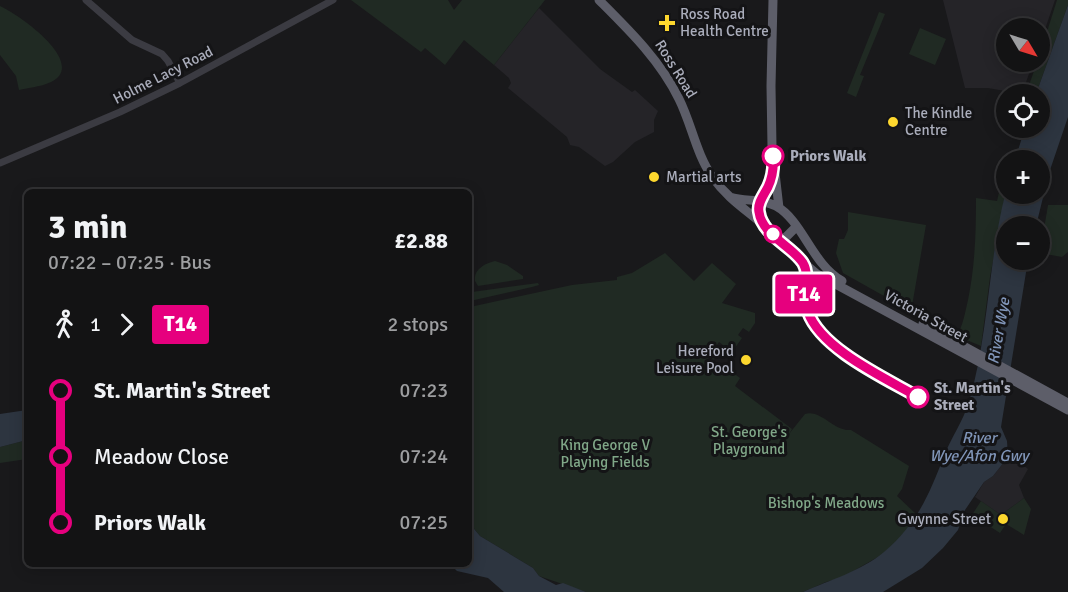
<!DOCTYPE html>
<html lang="en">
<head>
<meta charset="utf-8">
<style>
  body { margin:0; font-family:Signika,sans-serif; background:#202022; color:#f1f3f6; height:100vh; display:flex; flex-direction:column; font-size:22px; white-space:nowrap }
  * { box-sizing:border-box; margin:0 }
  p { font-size:20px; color:#9d9ea0 }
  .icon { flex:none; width:33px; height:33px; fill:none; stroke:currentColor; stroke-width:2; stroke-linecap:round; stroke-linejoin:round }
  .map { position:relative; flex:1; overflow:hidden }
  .sheet { position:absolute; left:24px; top:189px; width:448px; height:378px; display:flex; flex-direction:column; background:#131314; border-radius:9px; box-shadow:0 3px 15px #0003,0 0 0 2px #323234 }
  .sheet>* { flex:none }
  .badge { padding:0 12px; border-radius:4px; font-size:21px; line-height:39px }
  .needle { width:39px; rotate:128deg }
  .tools { position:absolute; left:996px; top:18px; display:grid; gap:12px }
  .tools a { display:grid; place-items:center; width:54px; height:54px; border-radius:50%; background:#131314; box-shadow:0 3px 15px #0003,0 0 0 2px #323234; font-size:30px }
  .map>.badge { position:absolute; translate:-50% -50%; box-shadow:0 0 0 3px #fff }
  .legs { display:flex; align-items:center; gap:9px; height:66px; padding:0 24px; font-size:20px }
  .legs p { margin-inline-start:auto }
  .summary { display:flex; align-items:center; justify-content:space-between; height:102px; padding:0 24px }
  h1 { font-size:33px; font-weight:700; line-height:45px }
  ul { padding:0 24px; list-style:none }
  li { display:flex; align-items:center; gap:21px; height:66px; font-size:22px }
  li i { display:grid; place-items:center; width:9px; height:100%; margin:0 8px; background:currentColor }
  li i::after { content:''; width:15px; height:15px; margin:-8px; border:4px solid; border-radius:50%; background:#131314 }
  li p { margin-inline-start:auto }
  li:first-child i { background:linear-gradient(#0000 50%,currentColor 0) }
  li:last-child i { background:linear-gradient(currentColor 50%,#0000 0) }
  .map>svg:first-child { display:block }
  .built { fill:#252428 }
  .green { fill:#202a23 }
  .water { fill:#2d3540 }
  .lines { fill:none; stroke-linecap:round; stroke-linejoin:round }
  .tertiary { stroke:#3b3b42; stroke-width:7 }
  .trunk { stroke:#5d5e69; stroke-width:9 }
  .line-1-casing { stroke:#fff; stroke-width:14 }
  .line-1 { stroke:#e6007e; stroke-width:9 }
  .poi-dot { fill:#fdd72e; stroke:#141416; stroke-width:2 }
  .stop-1-dot { fill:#fff; stroke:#e6007e; stroke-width:3 }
  .labels { text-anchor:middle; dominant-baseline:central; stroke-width:6; stroke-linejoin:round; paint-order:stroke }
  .poi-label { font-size:15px; fill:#aaadbb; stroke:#141416; text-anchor:start }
  .street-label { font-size:15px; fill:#aaadbb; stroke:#141416 }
  .stop-label { font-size:15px; font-weight:bold; fill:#aaadbb; stroke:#141416; text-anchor:start }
  .park-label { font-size:15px; fill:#80a788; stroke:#141416 }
  .water-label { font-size:16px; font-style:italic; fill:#8095b8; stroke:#141416 }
</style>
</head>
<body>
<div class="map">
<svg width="1068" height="592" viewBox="0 0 1068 592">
  <rect width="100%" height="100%" fill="#19191b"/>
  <!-- built -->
  <path class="built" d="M943,0H1055L1040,44V28H1006V62H1033L1022,94L988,88H965Z
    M539,8L600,69L632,92L635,90L658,111L654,120V132L635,142L613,162L605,166L579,147L570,145L567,137L508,88L511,83L509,78L494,65Z
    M1009,453L1028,469L1019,485L1024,498L1001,515L975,497L984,482L993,476L1008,457Z"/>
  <!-- green -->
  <path class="green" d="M351,0H448L454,10L462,0H545L494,65L464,40L445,65L425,48L421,52Z
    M1057,0H1068V5L1036,94H1026L1037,62H1040V54Z
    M0,6C16,13 76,54 59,76C51,86 31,87 19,90L16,76L0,55Z
    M879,12L885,14L860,75L864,76L856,97L847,93Z
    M920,28L946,39L935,65L909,54Z
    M1006,162V191L990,277L981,346L957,336C963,325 965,313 968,300C975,266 976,233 976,198L997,201Z
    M1048,205H1068V252L1062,257L1040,253Z
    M848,212L926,225L912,306L909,310L843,273L836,253L839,239H844L848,230Z
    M665,253L694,281L712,263L736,284L722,303L755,313V323L749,332L743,328L738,335L742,338L732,352L719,342L712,352L717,355L709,367L719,374L725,367L740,378L735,386L792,429L789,434L805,414C821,409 834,432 851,430L909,466L902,489L897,496L917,515L905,533L883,554L841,578L826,582L803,592H586L539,576L533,568L480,536L470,524V307L572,285L617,280V277L632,273Z
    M495,261L507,265L523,276V279L478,286L475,281C473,270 485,263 495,261Z
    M538,283L539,285L532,287L470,301V293L472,292Z
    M27,440V459L0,463V447Z
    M1024,498L1031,509L1024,535L1006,524L1000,533L972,515L981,501L1001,515Z"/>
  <!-- water -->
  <path class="water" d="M1068,5V117L1049,173L1036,226H1006V260H1028L1001,427L1007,441L1008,457L993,476L984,482L965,510L958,530L943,548L922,568L883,592H803C830,580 861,571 884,552C917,524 929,495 944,456C951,438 963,421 969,402C989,334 988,260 1006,191V194H1040V160H1015L1025,128H1040V94H1036Z
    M27,410V440L0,447V414Z
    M470,524L480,536L533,568L539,576L556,585L563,583L586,592H504L488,578L457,571L450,564H470Z"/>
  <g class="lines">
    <!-- tertiary -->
    <path class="tertiary" d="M86,0L132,40L162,54L168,61L180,83
      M0,163L120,112L180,83L333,0"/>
    <!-- trunk -->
    <path class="trunk" d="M599,0C629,30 660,60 679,99C692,125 696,154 713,178C728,199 748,211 767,228C784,243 799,260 817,274L1068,410
      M773,0L771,86L772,147L779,208
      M730,197C746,202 761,198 776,206C803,221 811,263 842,281
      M764,224C753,206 767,192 772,174
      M777,238H785L796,227
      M923,324L1068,403"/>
  </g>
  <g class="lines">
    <!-- line-1 casing -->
    <g class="line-1-casing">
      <path id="line-1" d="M773,156C774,167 773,176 768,187C764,195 757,203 759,212C762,235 792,246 803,263C809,273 805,284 804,294C803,300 806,307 808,312C821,349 885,378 918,397"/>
    </g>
    <!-- line-1 -->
    <use href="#line-1" class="line-1"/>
  </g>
  <!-- markers -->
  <g class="poi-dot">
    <path d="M664 14h6v6h6v6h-6v6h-6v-6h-6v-6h6z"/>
    <circle cx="893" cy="122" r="6"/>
    <circle cx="654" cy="177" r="6"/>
    <circle cx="746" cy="360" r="6"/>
    <circle cx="1003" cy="519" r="6"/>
  </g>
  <g class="stop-1-dot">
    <circle cx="773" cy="156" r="10"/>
    <circle cx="773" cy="234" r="8"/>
    <circle cx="918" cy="397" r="10"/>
  </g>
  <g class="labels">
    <!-- poi labels -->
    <g class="poi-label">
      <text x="680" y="14">Ross Road<tspan x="680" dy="17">Health Centre</tspan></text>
      <text x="905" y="113">The Kindle<tspan x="905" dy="17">Centre</tspan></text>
      <text x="666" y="177">Martial arts</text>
      <text x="734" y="351" text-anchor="end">Hereford<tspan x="734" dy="17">Leisure Pool</tspan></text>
      <text x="991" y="519" text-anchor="end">Gwynne Street</text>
    </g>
    <!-- street labels -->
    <g class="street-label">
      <text transform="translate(676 69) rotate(58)">Ross Road</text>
      <text transform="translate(163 75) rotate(-27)">Holme Lacy Road</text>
      <text transform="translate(926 316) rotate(29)">Victoria Street</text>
    </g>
    <!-- stop labels -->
    <g class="stop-label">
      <text x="790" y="156">Priors Walk</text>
      <text x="934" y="388">St. Martin's<tspan x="934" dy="17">Street</tspan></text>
    </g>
    <!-- park labels -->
    <g class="park-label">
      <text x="749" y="432">St. George's<tspan x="749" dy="17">Playground</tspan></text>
      <text x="605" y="445">King George V<tspan x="605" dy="17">Playing Fields</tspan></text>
      <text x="826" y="503">Bishop's Meadows</text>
    </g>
    <!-- water labels -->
    <g class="water-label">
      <text transform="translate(999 331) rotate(-80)">River Wye</text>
      <text x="979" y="438">River<tspan x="979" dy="18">Wye/Afon Gwy</tspan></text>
    </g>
  </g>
</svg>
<div class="tools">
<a><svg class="needle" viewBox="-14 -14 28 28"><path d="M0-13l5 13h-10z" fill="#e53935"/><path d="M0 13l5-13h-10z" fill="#9d9ea0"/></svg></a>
<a><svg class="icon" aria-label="locate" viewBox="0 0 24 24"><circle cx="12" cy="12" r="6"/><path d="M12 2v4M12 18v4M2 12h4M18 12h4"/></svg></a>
<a>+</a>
<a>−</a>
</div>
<b class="badge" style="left:804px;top:294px;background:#e6007e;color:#fff">T14</b>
<section class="sheet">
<div class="summary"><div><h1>3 min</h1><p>07:22 – 07:25 · Bus</p></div><b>£2.88</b></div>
<div class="legs"><svg class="icon" aria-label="walk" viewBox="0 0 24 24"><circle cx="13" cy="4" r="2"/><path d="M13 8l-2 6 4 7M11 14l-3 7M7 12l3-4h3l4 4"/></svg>1<svg class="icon" aria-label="forward" viewBox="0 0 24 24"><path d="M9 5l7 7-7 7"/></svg><b class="badge" style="background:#e6007e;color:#fff">T14</b><p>2 stops</p></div>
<ul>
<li><i style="color:#e6007e"></i><b>St. Martin's Street</b><p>07:23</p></li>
<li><i style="color:#e6007e"></i><span>Meadow Close</span><p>07:24</p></li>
<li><i style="color:#e6007e"></i><b>Priors Walk</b><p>07:25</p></li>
</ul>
</section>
</div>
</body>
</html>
